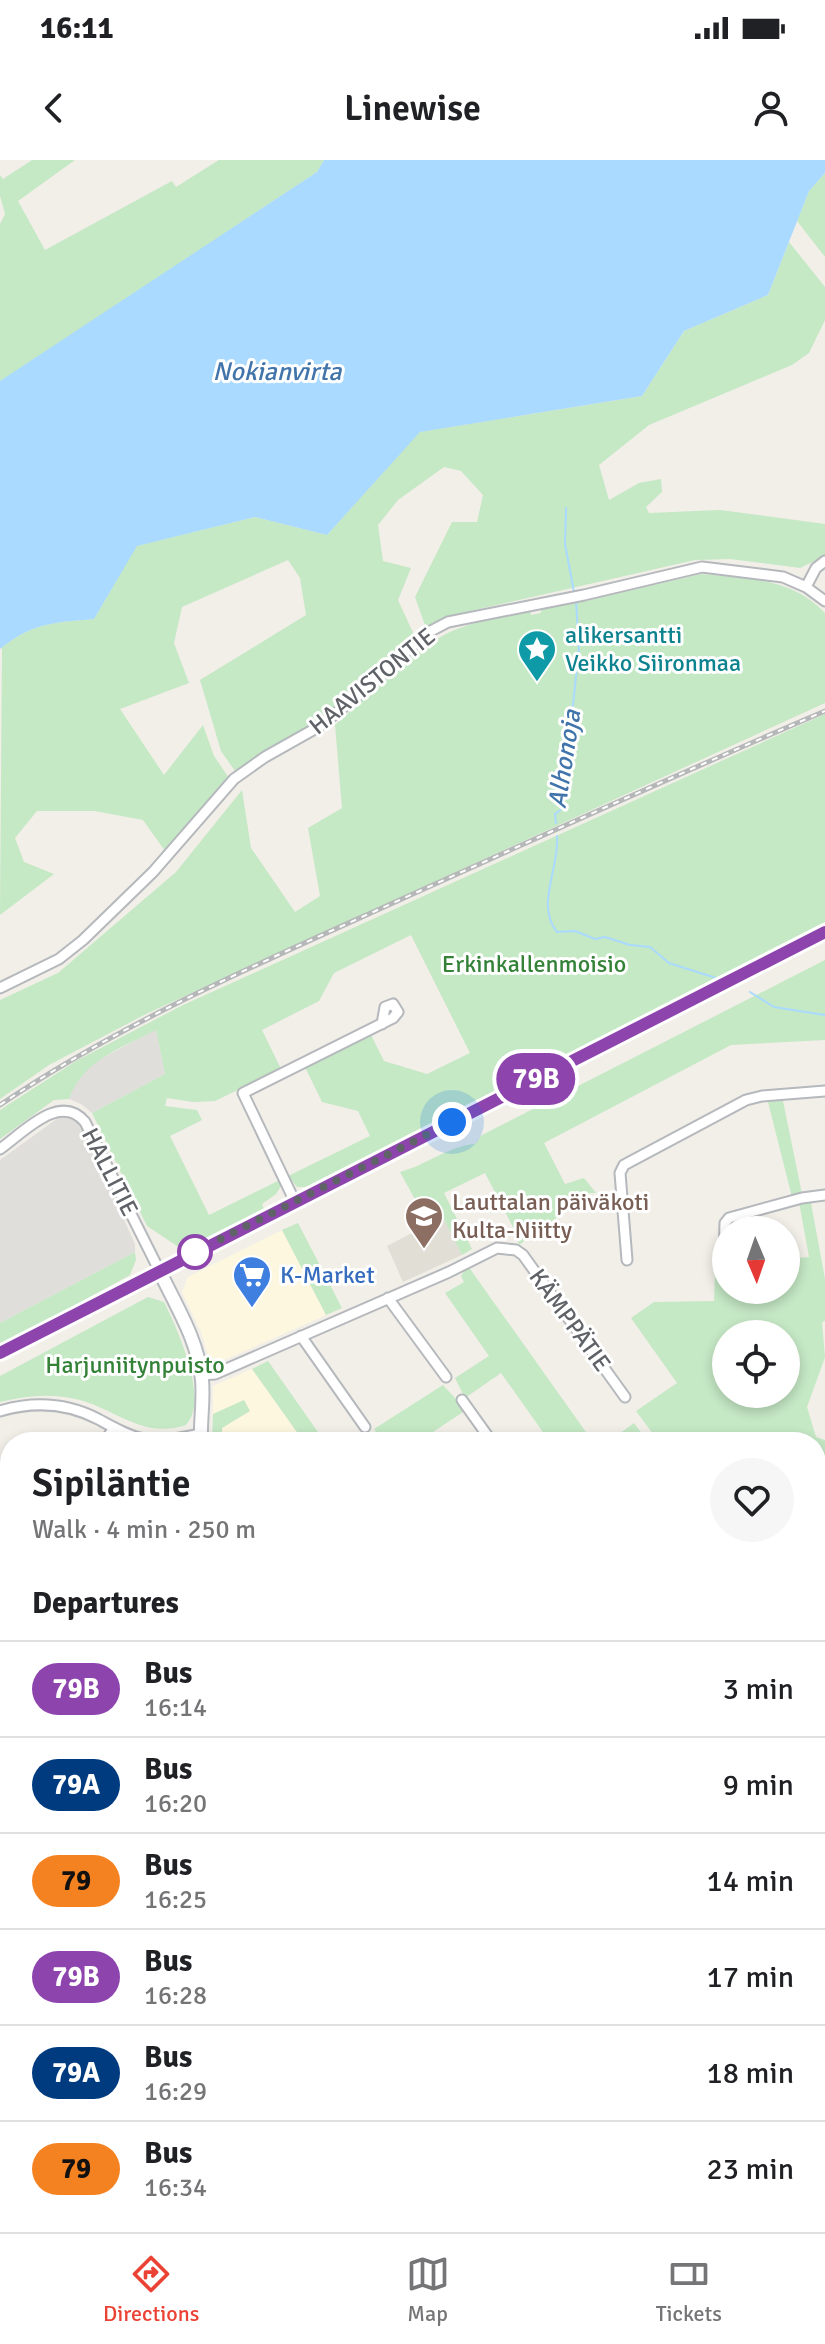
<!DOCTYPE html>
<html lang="en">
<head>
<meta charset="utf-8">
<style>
  body { margin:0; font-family:Signika,sans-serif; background:#f6f6f6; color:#202124; height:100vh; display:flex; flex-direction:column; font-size:30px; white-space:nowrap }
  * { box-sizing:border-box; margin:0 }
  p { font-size:26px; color:#757577 }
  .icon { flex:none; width:44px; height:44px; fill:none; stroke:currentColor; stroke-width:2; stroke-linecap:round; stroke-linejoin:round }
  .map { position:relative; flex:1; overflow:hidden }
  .sheet { position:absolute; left:0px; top:1272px; width:826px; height:800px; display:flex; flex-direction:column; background:#fff; border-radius:32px 32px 0 0; box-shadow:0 4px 12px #0003 }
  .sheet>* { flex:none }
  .badge { padding:0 16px; border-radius:26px; font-size:28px; line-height:52px }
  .needle { width:52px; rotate:178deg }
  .controls { position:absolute; left:712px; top:1056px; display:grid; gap:16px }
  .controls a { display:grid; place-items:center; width:88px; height:88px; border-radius:50%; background:#fff; box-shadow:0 4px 12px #0003; font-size:40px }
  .you { position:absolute; width:40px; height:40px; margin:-20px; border:6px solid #fff; border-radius:50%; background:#1a73e8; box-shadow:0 0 0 12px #1a73e833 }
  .map>.badge { position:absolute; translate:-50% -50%; box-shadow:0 0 0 4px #fff }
  h2 { padding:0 32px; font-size:30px; line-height:72px }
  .round { display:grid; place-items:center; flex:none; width:84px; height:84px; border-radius:42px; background:#f6f6f6 }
  .headline { display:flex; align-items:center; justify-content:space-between; height:136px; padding:0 32px }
  h1 { font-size:38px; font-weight:600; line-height:60px }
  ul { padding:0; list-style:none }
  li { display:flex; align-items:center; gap:24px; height:96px; padding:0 32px; border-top:2px solid #e0e0e0 }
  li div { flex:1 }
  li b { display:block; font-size:30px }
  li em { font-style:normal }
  li .badge { min-width:88px; font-weight:700; text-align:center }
  .status { display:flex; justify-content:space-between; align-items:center; height:56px; padding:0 40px; background:#fff; direction:ltr }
  .status svg { height:22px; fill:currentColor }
  header { display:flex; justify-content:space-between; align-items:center; height:104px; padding:0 32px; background:#fff; font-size:36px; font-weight:600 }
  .tabs { display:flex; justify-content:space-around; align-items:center; height:112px; border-top:2px solid #e0e0e0; background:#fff; font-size:22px; color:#757577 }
  .tabs a { display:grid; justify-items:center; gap:4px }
  .tabs .selected { color:#ea4335 }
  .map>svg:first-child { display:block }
  .commercial { fill:#fef7e0 }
  .industrial { fill:#e0deda }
  .education { fill:#e1ded6 }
  .green { fill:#c5e8c5; fill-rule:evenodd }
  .water { fill:#aadaff }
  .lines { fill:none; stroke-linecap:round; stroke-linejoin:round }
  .stream { stroke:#aadaff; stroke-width:2 }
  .street-casing { stroke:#b5b8bc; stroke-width:13 }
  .secondary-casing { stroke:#b6babf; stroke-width:16 }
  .street { stroke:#fff; stroke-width:9 }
  .secondary { stroke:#fff; stroke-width:12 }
  .rail-casing { stroke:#b6b7b8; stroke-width:5 }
  .rail { stroke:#fff; stroke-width:2; stroke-dasharray:6; stroke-linecap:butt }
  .line-casing { stroke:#fff; stroke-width:18 }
  .line { stroke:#8e44ad; stroke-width:12 }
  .walk { stroke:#5f6368; stroke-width:8; stroke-dasharray:0 14.4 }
  .stop-dot { fill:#fff; stroke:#8e44ad; stroke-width:4 }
  .labels { text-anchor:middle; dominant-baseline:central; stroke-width:6; stroke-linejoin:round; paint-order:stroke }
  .culture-label { font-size:24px; fill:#0d838f; stroke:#fff; text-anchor:start }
  .street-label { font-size:24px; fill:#5f6368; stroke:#fff }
  .park-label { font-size:24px; fill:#348238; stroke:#fff }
  .education-label { font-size:24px; fill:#785e54; stroke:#fff; text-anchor:start }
  .shop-label { font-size:24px; fill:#366cbe; stroke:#fff; text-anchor:start }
  .water-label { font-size:26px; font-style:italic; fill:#4174aa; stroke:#fff }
</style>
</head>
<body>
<div class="status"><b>16:11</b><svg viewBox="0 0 49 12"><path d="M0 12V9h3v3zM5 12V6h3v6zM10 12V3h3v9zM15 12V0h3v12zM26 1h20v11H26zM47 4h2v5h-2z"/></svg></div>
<header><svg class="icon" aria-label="back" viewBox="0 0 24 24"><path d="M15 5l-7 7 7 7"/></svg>Linewise<svg class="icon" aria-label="person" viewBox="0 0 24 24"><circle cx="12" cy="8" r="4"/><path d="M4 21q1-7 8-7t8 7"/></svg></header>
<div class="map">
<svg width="825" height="2072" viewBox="0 0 825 2072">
  <rect width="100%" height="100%" fill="#f1efe8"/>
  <!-- commercial -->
  <path class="commercial" d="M282,1070L326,1155L211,1206L201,1172L182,1132L188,1117Z
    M252,1209L304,1282H222V1268L250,1251L213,1254V1226Z"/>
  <!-- industrial -->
  <path class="industrial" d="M156,869L165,914L92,953L81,944L69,939L75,922L93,903Z
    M67,957L75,960L82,967L135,1084V1092L0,1163V1000L58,958Z"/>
  <!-- education -->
  <path class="education" d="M443,1057L462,1095L403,1122L387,1086Z"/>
  <!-- green -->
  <path class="green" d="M32,0H75L18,41L45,90L172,21L176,27L219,0H324L317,12L0,222V64L5,54L0,36V15L3,19Z
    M825,13V97L797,61L809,31Z
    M789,82L825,127V160L809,193L792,205L649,265L599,305L609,340L639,323L661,319L662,332L646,347L649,353L720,350L825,364V396L800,408L730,399L695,400L444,457L426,468L415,437L452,362H477L483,335L461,311L444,307L398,340L378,365L383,401L411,408L398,440L415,477C381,507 348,539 310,566C286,583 259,593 235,611L221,591L200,520L306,455L300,418L288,400L182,447L174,483L189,523L120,549L164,615L203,565L214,596L229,618L165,691L143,660L95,651H37L15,678L24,702L54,714L0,755L2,487C36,462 52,463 94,459L136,386L255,357L327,375L419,272L642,236L684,171L768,135Z
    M701,414C747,419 791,417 825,453V543L146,854L49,905L0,939V840L58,813L176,712L242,630L251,688L295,752L320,736L308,668L342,648L335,565C372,532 411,488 457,469C481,460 506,455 530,451L531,455L541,453V449L581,442Z
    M825,554V762L307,1027H297L288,1016L370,976L358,951L322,942L305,907L371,875L384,901L427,914L470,893L411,775L334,813L319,841L262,870L281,909L215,941L193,942L167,938L165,946L197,950L202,960L170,976L209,1055L278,1021L281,1026L276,1034L262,1044L264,1049L261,1051L183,1090L147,1066L92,953L165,914L156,870C120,889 84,899 69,939L54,940L0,979V950L76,901L181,846Z
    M825,800V880L731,885L544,983L565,1024L584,1018L596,1033L571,1034L559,1056L519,1085L514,1069L485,1013L444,1033L472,1089L462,1095L443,1057L428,1063L400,1012C427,1005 448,986 475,984L482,975Z
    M767,938L783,941L802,1034L792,1037Z
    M799,1042L811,1043L825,1119V1161L822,1162L825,1197L807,1247L816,1277L825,1280V1365L816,1361V1282H659L636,1251L677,1223L631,1158L654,1142L714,1141L715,1111L726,1110V1130H734L735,1135L786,1130V1099L809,1097ZM726,1174H786V1234H726Z
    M298,1063L342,1148L326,1155L282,1070Z
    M135,1092L136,1100L130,1115L0,1186V1163Z
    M468,1106L593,1282H550L501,1213L465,1238L455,1218L489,1196L445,1133L464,1122L461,1116Z
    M148,1137L164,1142C177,1168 210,1240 186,1265C144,1279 118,1251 80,1240C53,1233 27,1235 0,1242V1216Z
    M268,1201L325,1282H304L252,1209Z
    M443,1225L466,1250L418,1282H382L374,1269Z
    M244,1240L250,1251L222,1268V1282H212L213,1254Z
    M634,1263L648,1282H608Z
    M10,1429V1471L0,1487V1437Z
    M0,1517L10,1521V1596L0,1594Z
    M0,1832L10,1834V2062H65L45,2066L36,2072H0Z
    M816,1846L825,1848V1916L816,1912Z
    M825,1989V2039L819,2050L814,2072H757L712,2062H816V2000Z
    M412,2062H443L442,2072H417Z
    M517,2062H592L587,2072H502Z"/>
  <!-- water -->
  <path class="water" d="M324,0H825V13L809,31L768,135L684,171L642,236L420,272L327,375L255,357L137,386L94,459C52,463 34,462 0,489V221L317,12Z"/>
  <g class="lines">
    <!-- stream -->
    <path class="stream" d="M566,348L565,384L574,432
      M556,663L555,654L562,649L579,488L576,441
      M557,676C560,707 535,745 557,772L575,771L595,779L605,777L630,785L650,787L669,803L719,819
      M750,832L774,847L825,855"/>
    <!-- street casing -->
    <g class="street-casing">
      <path id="street" d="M806,427L816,408L825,401
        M0,828L59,799L83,780L153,712L234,619L265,597L320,566L361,533L427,473L448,462L584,435L702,407L783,417L806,427L825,441
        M0,989C24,972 60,932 85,962L159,1110
        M295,1042L243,933L393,858L398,852L393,844L385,847L382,864
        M627,1100L620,1013L624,1005L746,940L762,936L825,931
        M724,1101L725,1063L729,1058L802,1038L825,1035
        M388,1138L446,1217
        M301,1176L365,1267
        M201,1215L215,1214L449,1112L497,1088L516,1090L523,1095L625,1237
        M462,1240L492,1282
        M0,1251C34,1241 67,1243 98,1259C113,1267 128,1276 144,1279C163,1283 182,1277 201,1274
        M104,1282L114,1268
        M0,1371L10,1363
        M816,1420L825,1425
        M816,1544L825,1550
        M0,1631L10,1633
        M816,1668L825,1674
        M0,1710L10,1713
        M816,1789L825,1792
        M0,1793L10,1796
        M6,1829L10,1813
        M639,2072L642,2062"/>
    </g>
    <!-- secondary casing -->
    <g class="secondary-casing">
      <path id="secondary" d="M159,1110C176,1146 198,1180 202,1220C204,1241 200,1261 201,1282
        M0,1193L825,772
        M816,1704L825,1689
        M681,2062L728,2072
        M479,2072L494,2062"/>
    </g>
    <!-- street -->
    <use href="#street" class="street"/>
    <!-- secondary -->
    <use href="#secondary" class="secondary"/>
    <!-- rail casing -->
    <g class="rail-casing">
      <path id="rail" d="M0,945C123,862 258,804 393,743C537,678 680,613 825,551"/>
    </g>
    <!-- rail -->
    <use href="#rail" class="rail"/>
  </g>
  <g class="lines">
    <!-- line casing -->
    <g class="line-casing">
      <path id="line" d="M0,1193L825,772"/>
    </g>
    <!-- line -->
    <use href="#line" class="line"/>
    <!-- walk -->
    <path class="walk" d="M195,1092L452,962"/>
  </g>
  <!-- icons -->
  <defs>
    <g id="sight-pin" transform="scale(2)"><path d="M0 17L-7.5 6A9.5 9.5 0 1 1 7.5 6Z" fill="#0f9aa8" stroke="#fff"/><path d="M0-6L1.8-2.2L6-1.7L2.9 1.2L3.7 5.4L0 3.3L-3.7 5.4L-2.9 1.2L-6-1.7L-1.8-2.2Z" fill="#fff"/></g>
    <g id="school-pin" transform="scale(2)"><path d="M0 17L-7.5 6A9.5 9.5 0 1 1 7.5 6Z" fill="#8d6e63" stroke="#fff"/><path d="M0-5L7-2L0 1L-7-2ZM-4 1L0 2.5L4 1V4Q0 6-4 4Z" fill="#fff"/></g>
    <g id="supermarket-pin" transform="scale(2)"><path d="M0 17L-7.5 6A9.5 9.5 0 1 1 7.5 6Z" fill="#3f7fe0" stroke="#fff"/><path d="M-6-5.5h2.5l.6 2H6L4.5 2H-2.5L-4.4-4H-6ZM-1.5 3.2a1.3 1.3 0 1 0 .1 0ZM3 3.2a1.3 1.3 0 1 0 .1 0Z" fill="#fff"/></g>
  </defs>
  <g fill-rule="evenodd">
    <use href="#sight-pin" x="537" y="489"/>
    <use href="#school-pin" x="424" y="1056"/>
    <use href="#supermarket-pin" x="252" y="1115"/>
  </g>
  <!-- markers -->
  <circle class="stop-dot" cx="195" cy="1092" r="16"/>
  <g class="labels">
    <!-- culture labels -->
    <g class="culture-label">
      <text x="565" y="475">alikersantti<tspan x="565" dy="28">Veikko Siironmaa</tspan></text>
    </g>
    <!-- street labels -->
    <g class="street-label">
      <text transform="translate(372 521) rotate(-39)">HAAVISTONTIE</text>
      <text transform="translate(110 1012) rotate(63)">HALLITIE</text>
      <text transform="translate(570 1160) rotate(54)">KÄMPPÄTIE</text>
    </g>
    <!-- park labels -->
    <g class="park-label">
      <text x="534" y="804">Erkinkallenmoisio</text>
      <text x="135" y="1205">Harjuniitynpuisto</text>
    </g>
    <!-- education labels -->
    <g class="education-label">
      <text x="452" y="1042">Lauttalan päiväkoti<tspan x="452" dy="28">Kulta-Niitty</tspan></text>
    </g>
    <!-- shop labels -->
    <g class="shop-label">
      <text x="280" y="1115">K-Market</text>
    </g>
    <!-- water labels -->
    <g class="water-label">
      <text x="277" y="212">Nokianvirta</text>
      <text transform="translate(565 599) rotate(-81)">Alhonoja</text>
    </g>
  </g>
</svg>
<div class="controls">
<a><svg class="needle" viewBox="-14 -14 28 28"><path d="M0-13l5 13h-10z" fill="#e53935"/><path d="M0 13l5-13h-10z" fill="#757577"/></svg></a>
<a><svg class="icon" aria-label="locate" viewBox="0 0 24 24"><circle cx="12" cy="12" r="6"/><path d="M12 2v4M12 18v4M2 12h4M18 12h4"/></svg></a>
</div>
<div class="you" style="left:452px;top:962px"></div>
<b class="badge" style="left:536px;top:919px;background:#8e44ad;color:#fff">79B</b>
<section class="sheet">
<div class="headline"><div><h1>Sipiläntie</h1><p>Walk · 4 min · 250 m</p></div><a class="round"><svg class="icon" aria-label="heart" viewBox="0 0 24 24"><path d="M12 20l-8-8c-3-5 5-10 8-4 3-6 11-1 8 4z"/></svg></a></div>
<h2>Departures</h2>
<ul>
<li><span class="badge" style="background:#8e44ad;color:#fff">79B</span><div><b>Bus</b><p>16:14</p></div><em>3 min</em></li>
<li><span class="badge" style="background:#003b80;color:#fff">79A</span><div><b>Bus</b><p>16:20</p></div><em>9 min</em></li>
<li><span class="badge" style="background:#f58220;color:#111">79</span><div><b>Bus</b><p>16:25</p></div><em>14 min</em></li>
<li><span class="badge" style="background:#8e44ad;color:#fff">79B</span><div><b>Bus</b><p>16:28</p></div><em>17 min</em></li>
<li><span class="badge" style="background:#003b80;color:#fff">79A</span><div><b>Bus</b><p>16:29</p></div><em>18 min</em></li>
<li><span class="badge" style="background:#f58220;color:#111">79</span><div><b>Bus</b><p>16:34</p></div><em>23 min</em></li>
</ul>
</section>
</div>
<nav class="tabs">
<a class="selected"><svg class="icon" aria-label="directions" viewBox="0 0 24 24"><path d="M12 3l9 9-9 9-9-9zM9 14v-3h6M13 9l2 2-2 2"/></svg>Directions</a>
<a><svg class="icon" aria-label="map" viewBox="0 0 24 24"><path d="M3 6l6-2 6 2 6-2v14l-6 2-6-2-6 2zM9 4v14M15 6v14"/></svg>Map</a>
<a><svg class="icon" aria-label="tickets" viewBox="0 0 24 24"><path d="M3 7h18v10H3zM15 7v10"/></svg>Tickets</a>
</nav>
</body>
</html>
